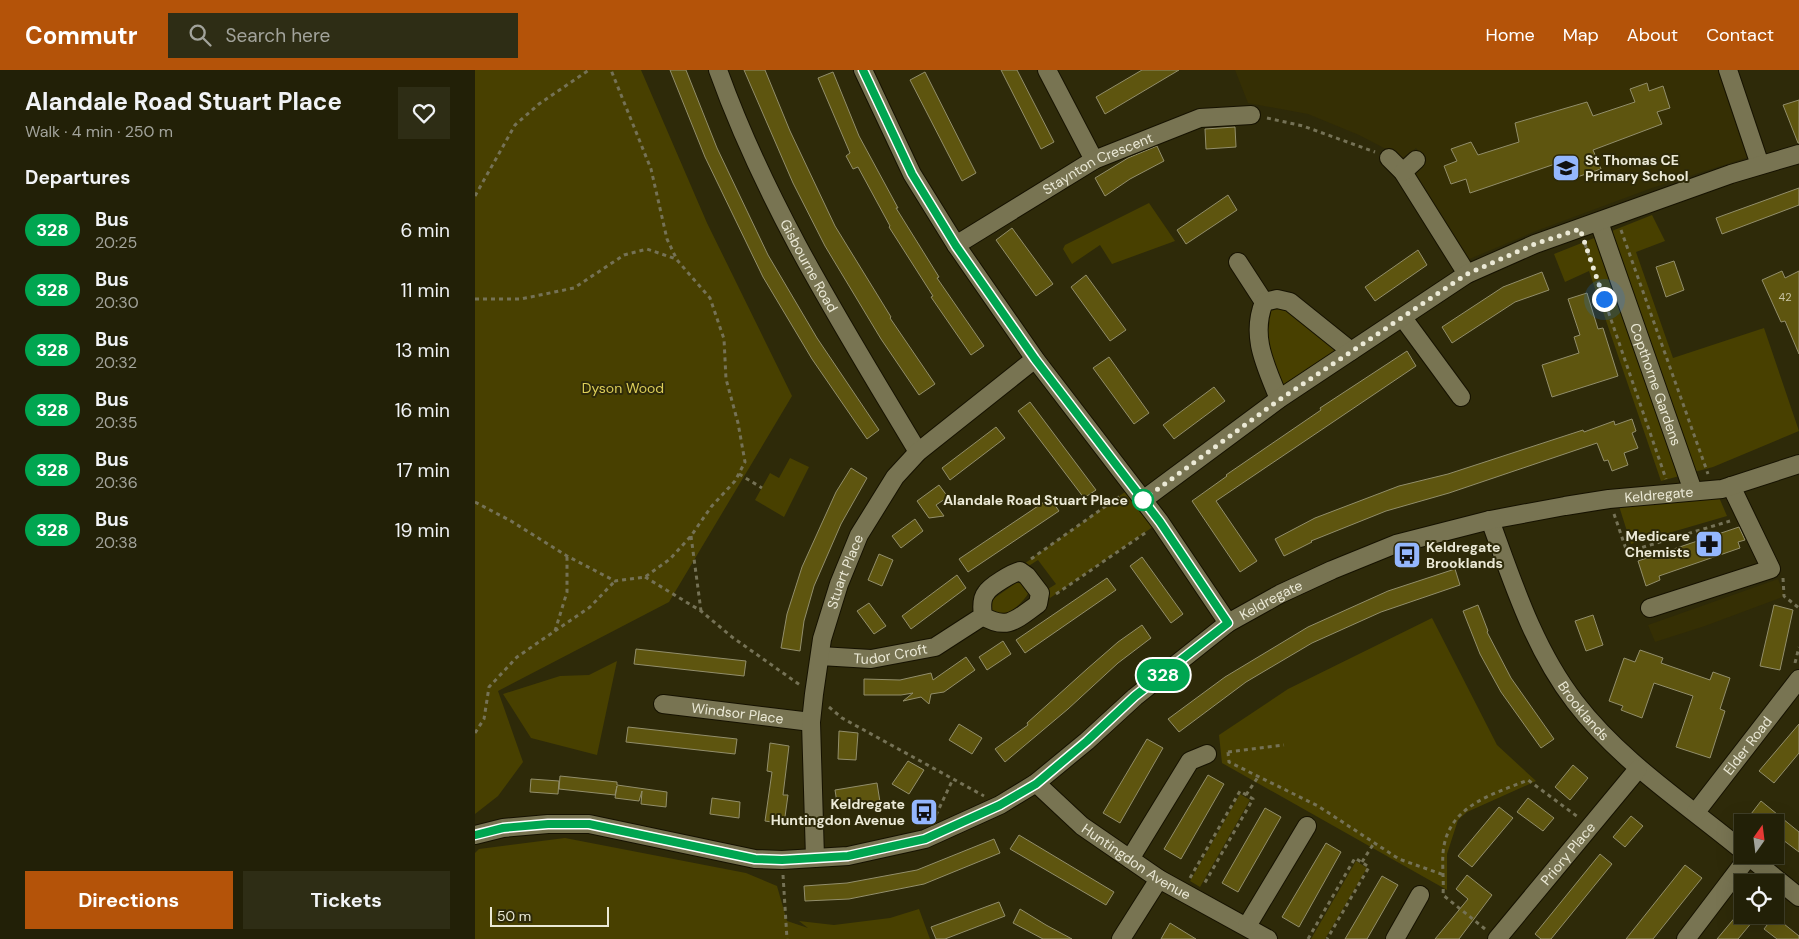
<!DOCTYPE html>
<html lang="en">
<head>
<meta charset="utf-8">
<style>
  body { margin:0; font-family:"DM Sans",sans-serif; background:#2e2d15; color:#f1f3f6; height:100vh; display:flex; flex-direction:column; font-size:19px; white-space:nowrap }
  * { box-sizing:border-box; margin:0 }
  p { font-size:16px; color:#a2a39b }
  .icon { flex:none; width:28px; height:28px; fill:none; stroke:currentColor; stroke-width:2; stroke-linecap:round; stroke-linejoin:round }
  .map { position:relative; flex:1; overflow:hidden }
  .panel { display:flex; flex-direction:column; background:#222007; width:475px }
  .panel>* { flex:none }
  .badge { padding:0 10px; border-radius:16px; font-size:18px; line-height:32px }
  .needle { width:32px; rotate:14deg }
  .fabs { position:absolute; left:1259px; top:744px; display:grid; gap:10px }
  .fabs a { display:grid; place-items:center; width:50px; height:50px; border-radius:0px; background:#222007; box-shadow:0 5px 20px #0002,0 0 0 1px #3f3e28; font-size:25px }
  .scale { position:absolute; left:15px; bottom:12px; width:119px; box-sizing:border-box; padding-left:5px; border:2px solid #ebe9d6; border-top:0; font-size:14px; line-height:18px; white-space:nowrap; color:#ebe9d6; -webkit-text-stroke:4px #2e2a09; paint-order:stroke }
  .you { position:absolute; width:25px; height:25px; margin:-12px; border:4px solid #fff; border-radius:50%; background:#1a73e8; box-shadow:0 0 0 8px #1a73e833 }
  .map>.badge { position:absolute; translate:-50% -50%; box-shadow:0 0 0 2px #fff }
  h2 { padding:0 25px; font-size:19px; line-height:45px }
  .round { display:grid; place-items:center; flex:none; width:52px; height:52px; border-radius:0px; background:#2e2d15 }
  .summary { display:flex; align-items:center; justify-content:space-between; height:85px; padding:0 25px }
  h1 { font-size:24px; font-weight:700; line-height:38px }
  .cta { display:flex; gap:10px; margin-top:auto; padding:10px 25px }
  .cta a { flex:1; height:58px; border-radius:0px; background:#b45309; color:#fff; font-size:20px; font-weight:700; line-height:58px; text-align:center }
  .cta a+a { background:#2e2d15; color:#f1f3f6 }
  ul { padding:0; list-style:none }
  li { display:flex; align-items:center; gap:15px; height:60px; padding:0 25px }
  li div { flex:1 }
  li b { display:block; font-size:19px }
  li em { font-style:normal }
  li .badge { min-width:55px; font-weight:700; text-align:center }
  header { display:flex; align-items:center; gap:30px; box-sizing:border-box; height:70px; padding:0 25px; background:#b45309; color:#fff }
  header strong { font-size:24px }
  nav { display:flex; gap:28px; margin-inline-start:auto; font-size:18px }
  .search { width:350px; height:45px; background:#2e2d15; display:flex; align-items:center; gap:12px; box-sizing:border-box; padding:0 18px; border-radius:0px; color:#a2a39b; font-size:19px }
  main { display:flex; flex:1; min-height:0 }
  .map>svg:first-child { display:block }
  .built { fill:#352f04 }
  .green { fill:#484000 }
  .building { fill:#5e550f; stroke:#928e6b }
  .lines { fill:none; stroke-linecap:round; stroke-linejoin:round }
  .minor-casing { stroke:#161200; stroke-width:20 }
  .path { stroke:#757256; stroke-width:3; stroke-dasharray:4 4; stroke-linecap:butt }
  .minor { stroke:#787452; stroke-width:18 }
  .line-casing { stroke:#fff; stroke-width:11 }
  .line { stroke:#00a651; stroke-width:8 }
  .walk { stroke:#ebe9d6; stroke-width:5; stroke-dasharray:0 9 }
  .stop-dot { fill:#fff; stroke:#00a651; stroke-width:2.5 }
  .labels { text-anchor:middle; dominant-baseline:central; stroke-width:4; stroke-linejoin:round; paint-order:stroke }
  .number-label { font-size:11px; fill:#c8c4a4 }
  .poi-label { font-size:14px; font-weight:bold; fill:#ebe9d6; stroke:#2e2a09; text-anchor:start }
  .street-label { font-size:14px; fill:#ebe9d6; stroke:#2e2a09 }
  .park-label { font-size:14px; fill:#decf5a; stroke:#2e2a09 }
  .stop-label { font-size:14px; font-weight:bold; fill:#ebe9d6; stroke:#2e2a09; text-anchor:end }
</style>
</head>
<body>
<header>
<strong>Commutr</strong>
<div class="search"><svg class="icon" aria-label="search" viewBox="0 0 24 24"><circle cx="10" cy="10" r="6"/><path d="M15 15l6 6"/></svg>Search here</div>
<nav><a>Home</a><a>Map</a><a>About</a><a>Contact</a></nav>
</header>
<main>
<section class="panel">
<div class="summary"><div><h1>Alandale Road Stuart Place</h1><p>Walk · 4 min · 250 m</p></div><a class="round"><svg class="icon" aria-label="heart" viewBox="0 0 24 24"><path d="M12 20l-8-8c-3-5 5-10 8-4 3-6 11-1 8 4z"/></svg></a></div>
<h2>Departures</h2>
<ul>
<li><span class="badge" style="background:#00a651;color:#fff">328</span><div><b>Bus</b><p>20:25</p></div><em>6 min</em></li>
<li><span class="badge" style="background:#00a651;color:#fff">328</span><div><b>Bus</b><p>20:30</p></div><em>11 min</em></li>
<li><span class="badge" style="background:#00a651;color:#fff">328</span><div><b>Bus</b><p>20:32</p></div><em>13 min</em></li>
<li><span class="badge" style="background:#00a651;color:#fff">328</span><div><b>Bus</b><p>20:35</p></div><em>16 min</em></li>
<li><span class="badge" style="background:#00a651;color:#fff">328</span><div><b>Bus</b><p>20:36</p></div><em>17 min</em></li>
<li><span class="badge" style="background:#00a651;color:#fff">328</span><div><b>Bus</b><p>20:38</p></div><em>19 min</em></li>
</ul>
<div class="cta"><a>Directions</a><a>Tickets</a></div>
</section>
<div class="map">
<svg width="1324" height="869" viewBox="0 0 1324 869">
  <rect width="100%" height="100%" fill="#2e2a09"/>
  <!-- built -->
  <path class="built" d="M760,0H1246L1274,87L1177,118L1061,161L990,191L936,105L951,91L941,78L928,88L884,65L833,44L773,33Z
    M1303,509L1310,526L1230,556L1180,572L1173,555Z"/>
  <!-- green -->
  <path class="green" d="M0,0H166L232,153L317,326L194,532L23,621L48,692L23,726L0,744Z
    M674,133L700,171L637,194L625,175L597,194L588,179L590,175Z
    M1177,145L1190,171L1161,182L1198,288L1289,258L1324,361L1238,397L1186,411L1114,201L1090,212L1079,184Z
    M802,229L876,281L804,329L792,298L789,232Z
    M315,388L334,397L309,447L280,430L295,403L304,408Z
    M657,417L685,452L575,528L570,521L581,514L563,490L552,497L549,494Z
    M1243,425L1252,446L1156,474L1144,436Z
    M541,513H546L554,522C548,533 536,543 524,546L517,541L515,535L518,529Z
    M957,548L1022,675L1061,711L992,742L983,750L972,784V820L747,693L744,665L813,619Z
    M142,591L122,685L56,668L28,624L85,606L114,605Z
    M765,724L775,730L725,817L715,811Z
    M90,768L271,803L302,816L312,851L333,858L324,851L359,855L415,848L444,839L455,869H0V783L4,779Z
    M881,791L892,798L850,869H836Z"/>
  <!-- building -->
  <path class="building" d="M195,0H211L242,78L293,185L342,268L404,360L392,369L337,289L288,207L230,87Z
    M269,0H290L315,61L360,156L416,247L415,248L460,314L444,325L406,269L350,176L318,113Z
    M526,0H542L579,72L566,79Z
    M667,0H704L630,44L621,27Z
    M358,2L384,66L423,138H421L464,207L462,208L509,276L496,285L456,227L458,226L414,157L415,156L383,97L378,99L371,86L375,83L343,8Z
    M450,2L501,103L487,111L435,10Z
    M1172,13L1174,21L1188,16L1195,38L1182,42L1187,54L1118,80L1126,99L1099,108L1095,101L1084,104L1080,94L995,123L991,109L976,114L969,96L982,91L976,79L996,72L1003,85L1044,72L1040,53L1112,32L1118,46L1160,32L1155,19Z
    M1324,30V73H1323L1308,35Z
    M760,57L761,77L731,79L730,59Z
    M682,76L689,91L655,109L630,126L620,108L653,88Z
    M1324,118V135L1247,164L1241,148Z
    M753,125L762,140L711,174L702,160Z
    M537,158L578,214L561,226L521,170Z
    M943,180L952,195L900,231L890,217Z
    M1199,191L1209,220L1191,227L1181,197Z
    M1307,201L1310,208L1324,201V284L1310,251L1306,252L1287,210Z
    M1067,202L1074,220L1040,232L977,273L967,257L1028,217Z
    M611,205L651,260L635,271L596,217Z
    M1112,223L1123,259L1128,258L1143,306L1077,327L1067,295L1104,283L1099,267L1105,265L1093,229Z
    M932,281L941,296L741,431L782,491L765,502L717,431L752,406L751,405L846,340L845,338Z
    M634,287L674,343L659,354L618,298Z
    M739,317L750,331L699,369L688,355Z
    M555,332L621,420L609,428L543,341Z
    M1157,349L1161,361L1157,363L1163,378L1149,383L1153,395L1137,401L1133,390L1129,391L1122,373L974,423L911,441L836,471L837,472L809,486L800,469L840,448L924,416L973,404L1108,360L1109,362L1139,351L1140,355Z
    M521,357L530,368L475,410L467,398Z
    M376,398L392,408L366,454L339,516L329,551L325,581L306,578L312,544L327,497L361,422Z
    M464,415L473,427L461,435L469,446L454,448L442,431Z
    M575,428L584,441L493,502L484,489Z
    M440,449L448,461L426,478L417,466Z
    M1264,457L1270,470L1263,472L1265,478L1184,506L1185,510L1171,516L1163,491Z
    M404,484L418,490L407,516L393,510Z
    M667,487L708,544L696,553L655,496Z
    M980,499L985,515L906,542L837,573L771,612L704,662L693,649L750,607L833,557L913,521Z
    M482,505L491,518L436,559L427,546Z
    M632,508L641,520L550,583L541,570Z
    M394,533L411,556L399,564L382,541Z
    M1003,535L1013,561L1012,562L1036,608L1079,669L1066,678L1026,622L1005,584L988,541Z
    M1299,535L1318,540L1305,600L1285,596Z
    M1118,545L1128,575L1111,581L1100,551Z
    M667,555L676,568L643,593L593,639L530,692L520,679L553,655L552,653L612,599L643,572Z
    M528,571L536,584L512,600L504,587Z
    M161,579L271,591L269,606L159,594Z
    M1165,580L1188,588L1186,593L1235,610L1238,602L1255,608L1245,639L1250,641L1235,688L1201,677L1218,626L1179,613L1167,648L1146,640L1148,636L1134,631L1149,588L1160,592Z
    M491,587L500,600L469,622L456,624L454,634L446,627L428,631L438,623L426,625H389V609L425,610L456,603L458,610Z
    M484,654L507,668L497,684L474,670Z
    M1324,654V683L1299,713L1284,701Z
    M153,657L262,669L260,684L151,672Z
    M364,661L383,663L381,690L363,689Z
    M672,669L688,678L645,753L628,743Z
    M295,673L314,676L308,725H313L309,754L290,751L297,702L292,701Z
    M433,691L449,700L434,724L417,714Z
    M1098,695L1113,708L1095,730L1080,717Z
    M733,705L749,714L706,789L689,779Z
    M85,706L142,712V715L192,722L191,737L166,734L167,721L164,731L140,728L142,716L140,725L84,719Z
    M56,709L84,711L83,724L55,722Z
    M402,713L405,732L363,739L360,720Z
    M237,728L265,732L264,748L235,744Z
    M1053,728L1079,748L1068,761L1042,742Z
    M1286,731L1324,762V782L1300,764V752H1288L1276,744Z
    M1024,737L1038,748L997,797L983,786Z
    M790,738L806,747L763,822L747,813Z
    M1156,746L1168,756L1150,777L1138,767Z
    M544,765L639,822L631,835L535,779Z
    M519,769L525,783L449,814L374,829L330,831L329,816L372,813L442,800Z
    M851,773L866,782L824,857L807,847Z
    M1125,784L1137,794L1076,869H1066L1060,864Z
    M1210,795L1227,808L1206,834L1178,869H1151Z
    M992,805L1017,825L984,869H960L993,829L981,819Z
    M907,806L923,815L892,869H870Z
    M524,832L530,846L470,869H461L456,857Z
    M545,839L571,855L597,869H568L538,853Z
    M1262,845H1283L1263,869H1242Z
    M1299,846L1324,866V869H1302L1289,859Z
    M695,853L721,869H686Z"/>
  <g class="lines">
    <!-- minor casing -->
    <g class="minor-casing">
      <g id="minor">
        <path id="s1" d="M243,0C292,137 369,258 443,382"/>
        <path d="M388,0L437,104L481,175L560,289L685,452L753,553"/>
        <path d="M572,0L619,90"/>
        <path d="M1253,0L1285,95"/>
        <path d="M914,88L928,102L992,204"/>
        <path d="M928,102L941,90"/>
        <path id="s2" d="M1124,152L1218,421"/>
        <path id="s3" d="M481,175L619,90L725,48L776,45"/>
        <path d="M763,192L789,232"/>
        <path d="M928,248L986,327"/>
        <path d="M804,329C791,296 775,267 789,232L802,229L815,232L876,281"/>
        <path d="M668,430L804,329L992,204L1060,174L1256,104L1324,84"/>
        <path id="s4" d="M1015,450C1038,513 1059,579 1100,632C1146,692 1210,733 1268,781"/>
        <path d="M1175,538L1296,499L1256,416"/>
        <path id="s5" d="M345,586L396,589L460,577L508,546C507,539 506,529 511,523C515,516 537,503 545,501L552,506L565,523L563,534C542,549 532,561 508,546"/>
        <path id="s6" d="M188,634L336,652"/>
        <path id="s7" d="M561,713L607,756L684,809L793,869"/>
        <path id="s8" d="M1221,742L1324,609"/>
        <path id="s9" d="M0,765L28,758L73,754H114L280,789L307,790L373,786L450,769L525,735L561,713L612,671L660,627L753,553L805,524L857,500L921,474L1015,450L1090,436L1134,429L1247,419L1324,394"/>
        <path d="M1272,785L1324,827"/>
        <path id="s10" d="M340,788L336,652L339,624L347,569L364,514L384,465L420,407L443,382L560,289"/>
        <path d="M655,789L715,691L732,684"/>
        <path d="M772,856L832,756"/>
        <path d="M646,869L684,809"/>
        <path d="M920,869L945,825"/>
        <path id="s11" d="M1022,869L1163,699"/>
        <path d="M1211,869L1274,786"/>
      </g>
    </g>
    <!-- path -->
    <path class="path" d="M792,48L828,56L900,82
      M0,126L40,55L64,34L114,0
      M1146,160L1233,404
      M1110,174L1191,409
      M0,229H46L99,218L149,185L172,179L201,189
      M264,404L287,418
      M0,432L36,451L92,486L140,511L170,507L195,489L216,466L236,437L260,411L270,392L263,353L251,309L249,269L235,228L202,190L192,169L176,99L136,0
      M1139,444L1152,482L1255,451
      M216,466L226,541
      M556,489L645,426
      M170,507L226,541L257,567L325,615
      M1308,508L1309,526L1324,538
      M581,524L673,461
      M80,561L92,522V487
      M1320,593L1324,577
      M354,637L367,648L509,726
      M0,663L9,649L14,617L42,587L115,537L140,511
      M753,682L754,692L843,736L924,789L969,805
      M753,682L809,675
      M771,725L783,707
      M461,745L478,709
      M887,792L899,773
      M308,805L312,869
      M715,808L765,721L778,729L728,816
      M1010,859L968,825C969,811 967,796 968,783C972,736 1016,725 1053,710L1103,747
      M833,869L880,788L894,797L852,869"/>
    <!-- minor -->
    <use href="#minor" class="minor"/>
  </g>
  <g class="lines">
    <!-- line casing -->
    <g class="line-casing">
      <path id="line" d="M0,765L28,758L73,754H114L280,789L307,790L373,786L450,769L525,735L561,714L612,671L660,626L753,553L685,452L560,289L481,176L437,104L388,0"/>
    </g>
    <!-- line -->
    <use href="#line" class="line"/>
    <!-- walk -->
    <path class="walk" d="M668,430L804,330L992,204L1060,174L1105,159L1129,229"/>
  </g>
  <!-- icons -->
  <defs>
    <g id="school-square" transform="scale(1.4375)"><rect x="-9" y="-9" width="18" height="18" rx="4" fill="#94b7fd" stroke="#2e2a09"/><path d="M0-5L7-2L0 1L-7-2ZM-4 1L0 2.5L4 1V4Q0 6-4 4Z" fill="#111"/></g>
    <g id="pharmacy-square" transform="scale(1.4375)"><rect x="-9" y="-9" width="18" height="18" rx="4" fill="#94b7fd" stroke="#2e2a09"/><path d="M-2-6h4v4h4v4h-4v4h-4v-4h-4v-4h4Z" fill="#111"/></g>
    <g id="bus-square" transform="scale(1.4375)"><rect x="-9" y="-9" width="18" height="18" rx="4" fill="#94b7fd" stroke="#2e2a09"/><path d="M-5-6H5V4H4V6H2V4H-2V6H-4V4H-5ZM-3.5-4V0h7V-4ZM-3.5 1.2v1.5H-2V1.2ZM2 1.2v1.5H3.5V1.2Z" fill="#111"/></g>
  </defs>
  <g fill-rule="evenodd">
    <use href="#school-square" x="1091" y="98"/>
    <use href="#pharmacy-square" x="1234" y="474"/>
    <use href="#bus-square" x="932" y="485"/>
    <use href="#bus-square" x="449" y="742"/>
  </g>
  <!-- markers -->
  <circle class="stop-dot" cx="668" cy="430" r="10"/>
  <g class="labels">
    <!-- number labels -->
    <g class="number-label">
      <text x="1310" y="227">42</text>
    </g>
    <!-- poi labels -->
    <g class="poi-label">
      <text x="1110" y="90">St Thomas CE<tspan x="1110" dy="16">Primary School</tspan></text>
      <text x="1215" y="466" text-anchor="end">Medicare<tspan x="1215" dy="16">Chemists</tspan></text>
      <text x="951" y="477">Keldregate<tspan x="951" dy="16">Brooklands</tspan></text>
      <text x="430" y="734" text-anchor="end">Keldregate<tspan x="430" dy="16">Huntingdon Avenue</tspan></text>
    </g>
    <!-- street labels -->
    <g class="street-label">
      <text stroke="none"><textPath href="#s3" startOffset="164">Staynton Crescent</textPath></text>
      <text stroke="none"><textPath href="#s1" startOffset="216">Gisbourne Road</textPath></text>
      <text stroke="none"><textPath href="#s2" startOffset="172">Copthorne Gardens</textPath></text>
      <text stroke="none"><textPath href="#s9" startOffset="1285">Keldregate</textPath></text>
      <text stroke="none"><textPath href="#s10" startOffset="291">Stuart Place</textPath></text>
      <text stroke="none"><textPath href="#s9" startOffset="880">Keldregate</textPath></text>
      <text stroke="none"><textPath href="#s5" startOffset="71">Tudor Croft</textPath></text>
      <text stroke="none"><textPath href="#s4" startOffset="214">Brooklands</textPath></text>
      <text stroke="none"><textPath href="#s6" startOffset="75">Windsor Place</textPath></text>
      <text stroke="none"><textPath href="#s8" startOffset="84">Elder Road</textPath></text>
      <text stroke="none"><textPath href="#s11" startOffset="111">Priory Place</textPath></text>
      <text stroke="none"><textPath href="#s7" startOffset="128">Huntingdon Avenue</textPath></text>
    </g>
    <!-- park labels -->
    <g class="park-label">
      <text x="148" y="318">Dyson Wood</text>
    </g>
    <!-- stop labels -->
    <g class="stop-label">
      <text x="653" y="430">Alandale Road Stuart Place</text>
    </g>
  </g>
</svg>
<div class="fabs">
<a><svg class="needle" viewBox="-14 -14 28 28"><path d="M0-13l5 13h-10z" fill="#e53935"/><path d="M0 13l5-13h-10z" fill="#a2a39b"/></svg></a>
<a><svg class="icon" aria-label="locate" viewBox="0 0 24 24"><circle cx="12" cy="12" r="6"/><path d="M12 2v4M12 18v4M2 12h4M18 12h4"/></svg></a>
</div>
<div class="scale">50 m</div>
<div class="you" style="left:1129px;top:229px"></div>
<b class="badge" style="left:688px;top:605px;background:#00a651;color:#fff">328</b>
</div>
</main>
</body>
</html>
